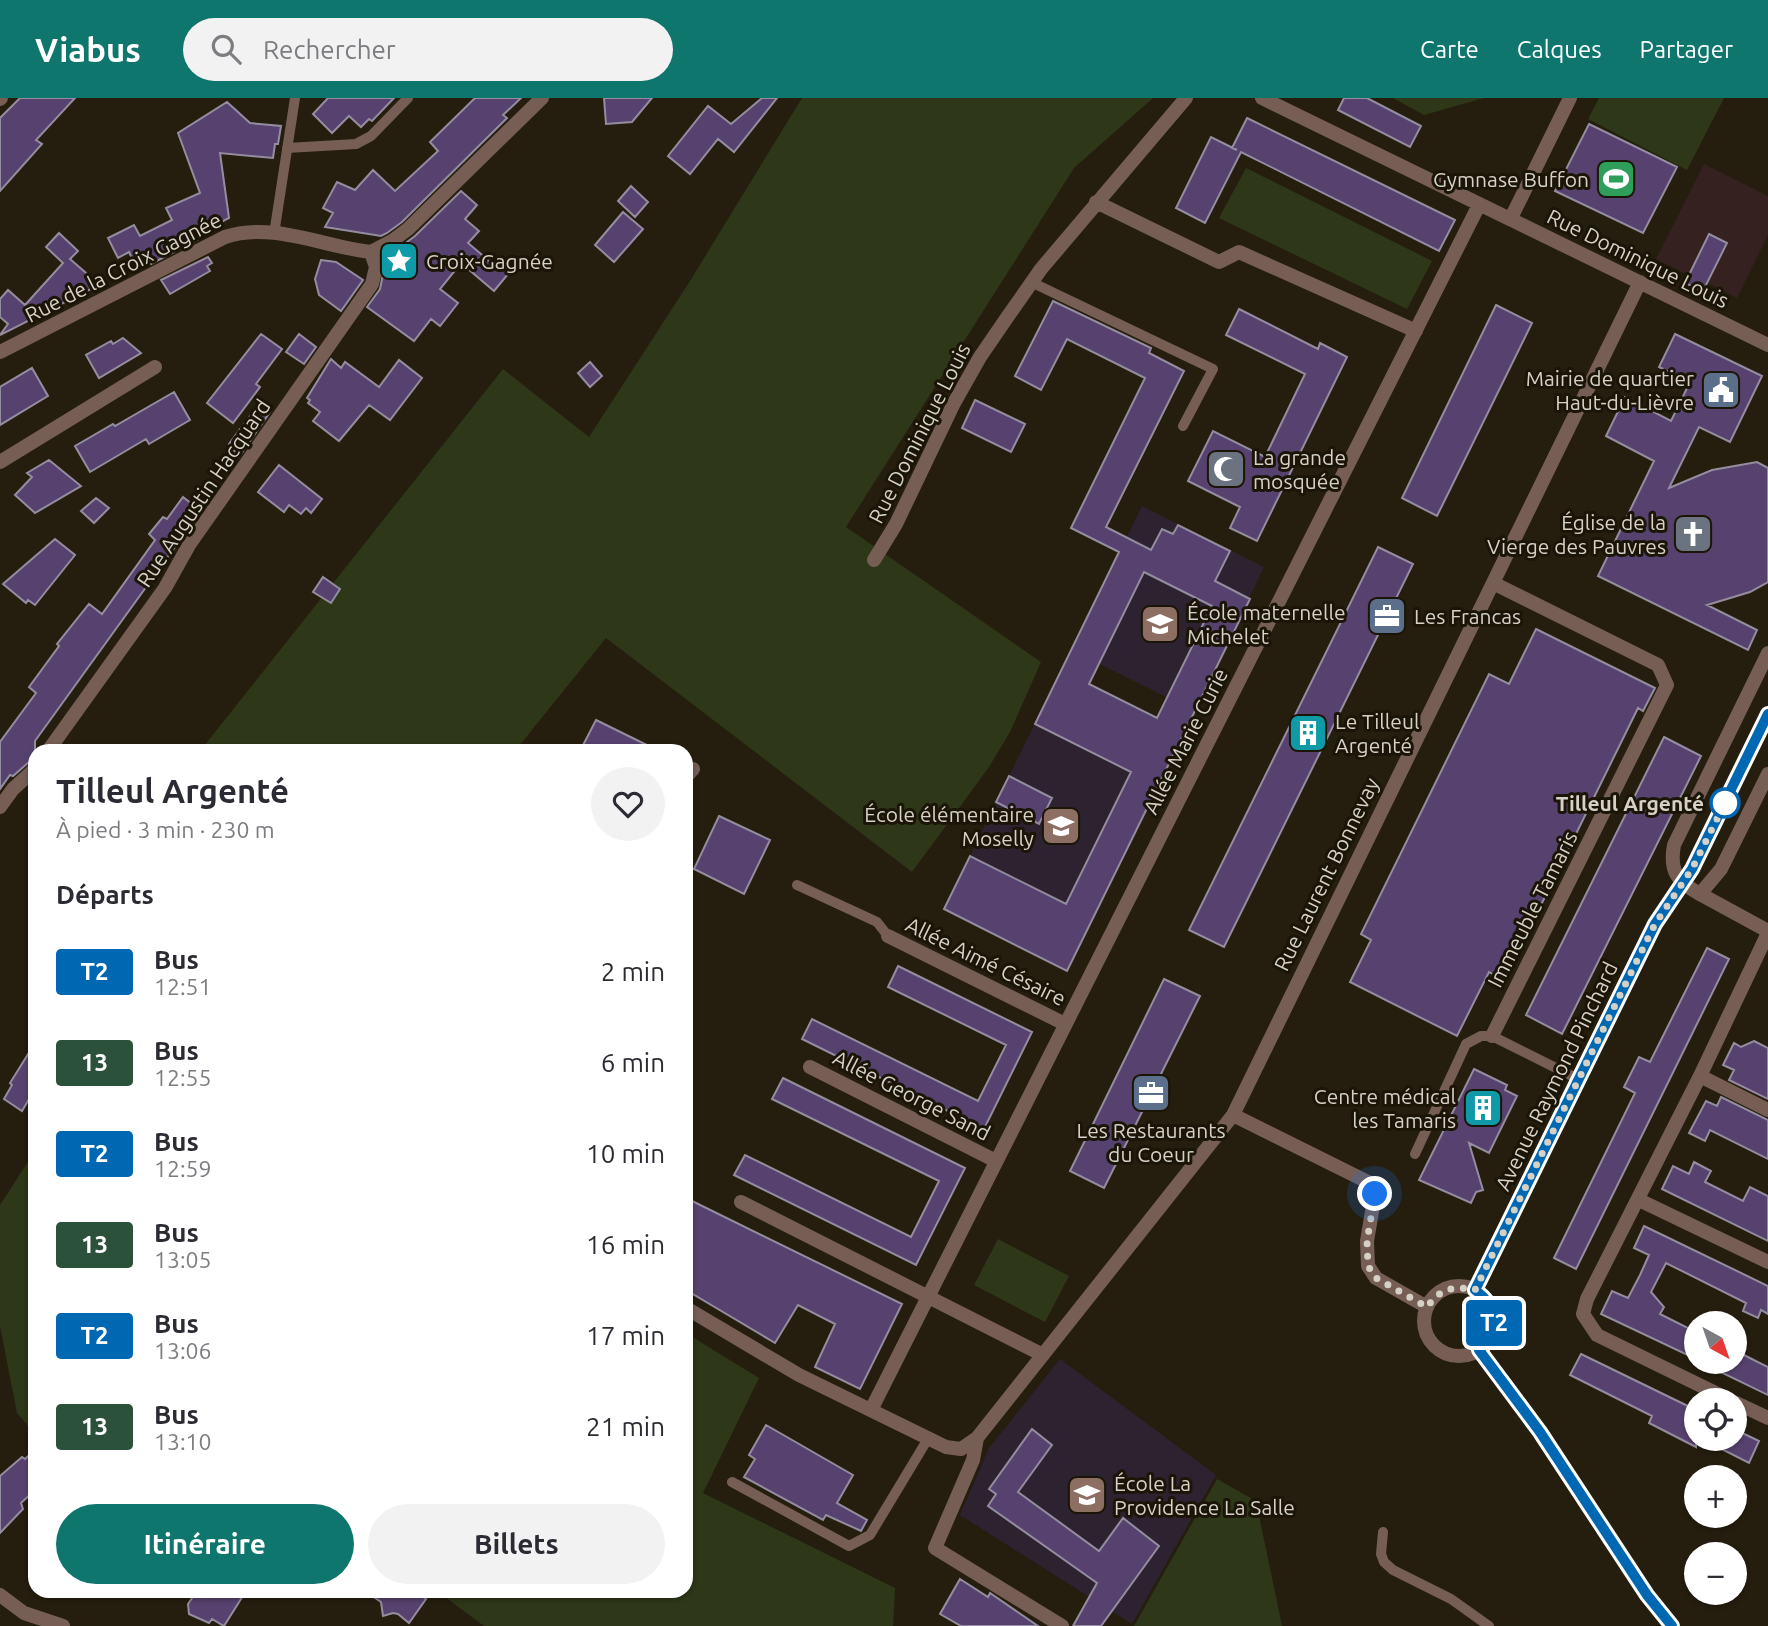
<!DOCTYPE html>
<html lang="fr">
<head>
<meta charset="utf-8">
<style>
  body { margin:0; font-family:Ubuntu,sans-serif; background:#f2f2f3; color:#2b2b33; height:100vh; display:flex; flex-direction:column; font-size:26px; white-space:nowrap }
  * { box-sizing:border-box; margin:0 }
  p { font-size:23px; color:#7c7c81 }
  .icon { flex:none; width:38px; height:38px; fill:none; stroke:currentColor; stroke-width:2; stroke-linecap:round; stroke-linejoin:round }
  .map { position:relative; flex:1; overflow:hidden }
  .side { position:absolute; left:28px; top:646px; width:665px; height:854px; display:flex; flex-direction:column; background:#fff; border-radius:21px; box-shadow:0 2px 5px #0004 }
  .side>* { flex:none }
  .badge { padding:0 14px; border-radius:5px; font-size:24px; line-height:46px }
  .needle { width:46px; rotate:140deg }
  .controls { position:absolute; left:1684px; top:1213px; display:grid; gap:14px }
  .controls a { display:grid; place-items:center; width:63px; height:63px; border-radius:50%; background:#fff; box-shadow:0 2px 5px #0004; font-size:35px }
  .you { position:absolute; width:35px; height:35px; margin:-18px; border:5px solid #fff; border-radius:50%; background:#1a73e8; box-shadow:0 0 0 10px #1a73e833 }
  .map>.badge { position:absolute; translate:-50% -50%; box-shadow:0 0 0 4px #fff }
  h2 { padding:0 28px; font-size:26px; line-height:63px }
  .round { display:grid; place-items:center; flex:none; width:74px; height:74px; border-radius:37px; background:#f2f2f3 }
  .headline { display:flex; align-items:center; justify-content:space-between; height:119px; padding:0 28px }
  h1 { font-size:33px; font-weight:600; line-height:52px }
  .action { display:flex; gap:14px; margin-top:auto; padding:14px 28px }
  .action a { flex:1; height:80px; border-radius:42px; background:#0f766e; color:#fff; font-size:28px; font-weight:600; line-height:80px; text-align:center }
  .action a+a { background:#f2f2f3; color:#2b2b33 }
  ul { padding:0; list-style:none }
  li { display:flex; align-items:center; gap:21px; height:91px; padding:0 28px }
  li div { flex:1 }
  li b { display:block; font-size:26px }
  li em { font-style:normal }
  li .badge { min-width:77px; font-weight:700; text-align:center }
  header { display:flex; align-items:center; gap:42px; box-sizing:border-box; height:98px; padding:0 35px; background:#0f766e; color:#fff }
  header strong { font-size:33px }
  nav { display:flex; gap:38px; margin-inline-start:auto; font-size:24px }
  .search { width:490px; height:63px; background:#f2f2f3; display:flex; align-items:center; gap:18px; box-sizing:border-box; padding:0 24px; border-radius:38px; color:#7c7c81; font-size:26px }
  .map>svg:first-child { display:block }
  .industrial { fill:#342120 }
  .education { fill:#2c2230 }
  .green { fill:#2e3718 }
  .building { fill:#57426f; stroke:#948d9f; stroke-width:2; fill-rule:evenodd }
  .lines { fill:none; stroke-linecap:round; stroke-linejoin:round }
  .service { stroke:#765e55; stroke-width:10 }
  .minor { stroke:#765e55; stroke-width:14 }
  .tertiary { stroke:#765e55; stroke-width:14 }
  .line-casing { stroke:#fff; stroke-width:16 }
  .line { stroke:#0067b2; stroke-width:10 }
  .walk { stroke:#d5d1c7; stroke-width:7; stroke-dasharray:0 12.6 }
  .stop-dot { fill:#fff; stroke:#0067b2; stroke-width:3.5 }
  .labels { text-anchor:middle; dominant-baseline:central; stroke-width:6; stroke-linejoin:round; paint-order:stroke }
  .poi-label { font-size:21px; fill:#d5d1c7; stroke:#1b1507; text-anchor:start }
  .street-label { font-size:21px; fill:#d5d1c7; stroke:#1b1507 }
  .stop-label { font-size:21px; font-weight:bold; fill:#d5d1c7; stroke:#1b1507; text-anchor:end }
</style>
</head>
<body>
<header>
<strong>Viabus</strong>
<div class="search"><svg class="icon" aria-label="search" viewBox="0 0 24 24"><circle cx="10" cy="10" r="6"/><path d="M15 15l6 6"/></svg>Rechercher</div>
<nav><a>Carte</a><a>Calques</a><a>Partager</a></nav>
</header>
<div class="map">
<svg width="1768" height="1528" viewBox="0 0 1768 1528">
  <rect width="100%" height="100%" fill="#251e0f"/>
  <!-- industrial -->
  <path class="industrial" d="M1704,66L1768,98V137L1737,200L1708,185L1703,193L1685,185L1688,177L1656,161Z"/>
  <!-- education -->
  <path class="education" d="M1142,408L1264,469L1195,613L1071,552Z
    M1061,572L1185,634L1067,873L944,811Z
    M1060,1261L1216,1377L1132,1526L960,1417L989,1350Z"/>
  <!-- green -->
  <path class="green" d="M802,0H1153L1074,70L846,429L1041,564L1010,634L989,669L912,774L606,540L515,653H200L503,271L589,339L690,183Z
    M1393,0H1484L1424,17Z
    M1599,0H1724L1687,72L1588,21Z
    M1246,70L1432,163L1407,211L1219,120Z
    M35,1053V1336L17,1315L0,1228V1107Z
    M998,1141L1069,1178L1045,1224L974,1187Z
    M686,1235L759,1280L703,1395L895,1490L893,1528H484L437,1493H686Z
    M1217,1381L1256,1403L1282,1528H1134Z"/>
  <!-- building -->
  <path class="building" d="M20,0H75L36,42L42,46L0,93V20Z
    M328,0H394L372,23L369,21L361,29L349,18L332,35L313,16Z
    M475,0H521L503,17L507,20L402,124L387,135L381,138L325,129L333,115L323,110L337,84L355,92L373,72L395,93L438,53L430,44Z
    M604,0H652L632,24L606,26Z
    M762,0H777L734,54L718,41L690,76L668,58L708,8L731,26Z
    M1344,0H1367L1421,28L1410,49L1338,12Z
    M227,4L250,25L281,28L278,46H275L273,60L220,55L229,120L195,138L197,142L151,166L146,159L134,165L129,154L118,160L108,140L134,127L140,138L172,122L166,110L200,95L178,35Z
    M1247,20L1455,122L1439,153L1241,54L1205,125L1176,110L1211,39L1237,52L1232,50Z
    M1589,26L1677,69L1643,135L1555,93Z
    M631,88L648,104L635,119L618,103Z
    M461,93L477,107L465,121L479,133L468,145L494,167L501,159L513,170L494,193L461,165L440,191L458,205L440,228L431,221L414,243L367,209L380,191L385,166L395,153L415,138Z
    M623,114L643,131L614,164L595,147Z
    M59,135L78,153L70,161L93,181V190L0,237L8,226L0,219V201L8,192L25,207L63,165L46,149Z
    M1709,136L1727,145L1703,193L1685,185Z
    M208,159L212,165L207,168L210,173L170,196L161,182Z
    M321,162L336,164L363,182L341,213L319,197L315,181Z
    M1053,203L1151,250L1149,255L1184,273L1106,429L1151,452L1162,431L1173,436L1178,427L1230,453L1215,483L1250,501L1067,873L944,811L970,758L1066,806L1131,674L1035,626L1119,454L1071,430L1145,280L1067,241L1041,292L1015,278ZM1144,474L1212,508L1157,620L1089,586Z
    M1496,207L1532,225L1437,418L1402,400Z
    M1239,211L1318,251L1320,245L1347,259L1257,443L1230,430L1240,409L1188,383L1213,333L1265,359L1305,276L1226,237Z
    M261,236L282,251L256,286L260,289L233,325L207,305Z
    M299,236L316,249L304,266L286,254Z
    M1675,236L1762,278L1730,344L1699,329L1669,390L1712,372L1757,364L1768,370V484L1750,494L1707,507L1757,532L1748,552L1598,478L1654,363L1606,338L1625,299L1671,323L1690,284L1659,269Z
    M123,240L141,255L99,280L86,257L111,243L113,246Z
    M331,261L341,270L345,264L379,289L399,262L422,280L390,322L369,307L339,343L313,323L320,314L308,305L310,302L307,300Z
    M590,264L602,278L590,289L578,275Z
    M32,270L48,298L0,327V289Z
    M174,294L190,322L149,346L146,341L90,374L75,348L113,326L115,328Z
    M975,302L1025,326L1011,354L962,330Z
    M259,306L270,314L239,359L229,346Z
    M49,362L81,388L35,415L15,397L32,379L27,375Z
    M279,367L322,401L311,415L306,410L301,416L289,407L284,414L258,394Z
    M183,399L201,413L35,643V662L29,664L13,678L10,677L0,691V644L36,595L29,589L59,548L57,546L89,506L102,516L155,442L149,436L163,419L167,421Z
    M96,400L109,410L94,425L81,413Z
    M55,441L75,457L35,507L28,502L26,505L3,486Z
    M1378,449L1413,466L1224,849L1189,832Z
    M323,479L340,491L331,505L313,494Z
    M1536,531L1655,590L1643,613L1638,610L1504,882L1489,874L1457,938L1350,884L1371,842L1361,836L1489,576L1509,586Z
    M596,622L659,653H580Z
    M1664,639L1701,658L1562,936L1526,917Z
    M1009,678L1052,700L1039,726L996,704Z
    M719,718L770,742L744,796L694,771Z
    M1707,850L1729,861L1576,1171L1554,1160L1635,995L1624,989L1639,959L1650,964Z
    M898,868L1032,934L984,1031L802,941L812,921L978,1003L1006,947L888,889Z
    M1164,881L1200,898L1104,1090L1070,1073Z
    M1754,943L1768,950V1001L1729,982L1734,972L1723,967L1734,945L1741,949Z
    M35,945V991L22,1013L4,1001L12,987L10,985Z
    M1474,971L1507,987L1505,992L1517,998L1489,1055L1469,1045L1483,1092L1476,1094L1471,1105L1419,1082Z
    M783,980L965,1070L916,1167L734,1077L745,1057L911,1139L939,1083L772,1001Z
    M1721,999L1768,1022V1061L1710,1032L1705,1043L1689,1035L1706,1003L1717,1008Z
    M1694,1064L1711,1073L1705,1084L1743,1103L1750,1089L1768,1098V1143L1662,1091L1673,1068L1689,1076Z
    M686,1100L902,1206L860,1291L815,1269L835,1226L798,1207L775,1245L686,1192Z
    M1644,1128L1768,1188V1216L1761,1212L1758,1220L1743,1213L1746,1205L1666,1165L1651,1194L1664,1209L1660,1216L1696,1234V1261L1601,1216L1612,1193L1628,1200L1640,1177L1649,1157L1634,1150Z
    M1734,1252L1768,1269V1297L1700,1264H1734Z
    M1581,1256L1696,1312V1349L1649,1325L1652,1318L1570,1277Z
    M766,1327L853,1377L837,1405L867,1422L861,1433L826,1417L823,1422L744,1379L755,1361L749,1357Z
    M1032,1331L1052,1347L1018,1394L1099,1453L1123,1420L1159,1448L1101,1528H1073L1097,1485L988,1408L996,1396L989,1391Z
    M1734,1331L1759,1343L1749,1365L1700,1340H1734Z
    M35,1352V1392L21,1405L23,1411L0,1435V1378L22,1359L25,1361Z
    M960,1481L988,1499L990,1495L1038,1528H961L940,1516Z
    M197,1493H246L224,1528L212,1521L209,1525L189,1516L188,1506Z
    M365,1493H414L426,1501L409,1525L398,1516L393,1515L383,1518L381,1504Z"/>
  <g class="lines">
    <!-- service -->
    <path class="service" d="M287,50L356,46L371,38L408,0
      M274,136L295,0
      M1031,184L1213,271L1183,328
      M1681,785L1692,771L1710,736L1768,616
      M797,787L877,824L888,838
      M1415,1056L1466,946L1481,938H1492L1578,981
      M732,1384L849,1448L870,1437L929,1339
      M1383,1434L1381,1456L1384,1464L1393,1472L1451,1501L1489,1528"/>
    <!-- minor -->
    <path class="minor" d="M1262,0L1768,247
      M0,1L1,0
      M1096,104L1219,164L1239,154L1416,233
      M1511,120L1570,0
      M0,254L225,139C272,123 324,149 371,154L392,143L408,131L542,0
      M0,364L155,269
      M874,462L896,426L954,305L980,259L1006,221L1041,171L1186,0
      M48,653L165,490L189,447L372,186L376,169L371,154
      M686,679L693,671
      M0,709L13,691L35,671
      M1700,796L1768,833
      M888,838L1065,926
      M1492,938L1667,587L1658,567L1493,485
      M810,969L996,1063
      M1700,978L1768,1012
      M1233,1017L1372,1086L1375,1096L1367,1143L1368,1168L1376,1180L1427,1209
      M1639,1102L1768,1164
      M741,1104L1043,1257
      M686,1210L799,1277L946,1349L961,1351L977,1340L1233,1017L1640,184
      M1730,1302L1597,1237L1583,1216L1587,1201L1700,978L1768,835
      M1734,1304L1768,1320
      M871,1312L1479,107
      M977,1340L973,1362L935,1450L1062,1528
      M0,1497L24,1515L63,1528"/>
    <!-- tertiary -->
    <path class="tertiary" d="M1768,555L1674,747C1669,774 1678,784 1700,796L1721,771L1768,676
      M1424 1223a35 35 0 1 1 70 0a35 35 0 1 1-70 0Z
      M1475,1192L1655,826L1681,785
      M1479,1252L1540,1334L1647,1497L1672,1528"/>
  </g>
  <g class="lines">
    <!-- line casing -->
    <g class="line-casing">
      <path id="line" d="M1672,1528L1647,1497L1540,1334L1479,1252C1500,1234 1498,1208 1475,1192L1655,826L1692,771L1768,616"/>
    </g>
    <!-- line -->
    <use href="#line" class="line"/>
    <!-- walk -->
    <path class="walk" d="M1375,1096L1367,1143L1368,1168L1376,1180L1427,1209C1440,1191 1453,1187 1475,1192L1655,826L1692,771L1725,705"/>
  </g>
  <!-- icons -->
  <defs>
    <g id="stadium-square" transform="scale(2.0125)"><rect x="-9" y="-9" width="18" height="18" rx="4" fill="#2e9e5b" stroke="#1b1507"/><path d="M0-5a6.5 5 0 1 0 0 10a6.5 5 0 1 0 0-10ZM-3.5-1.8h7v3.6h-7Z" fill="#fff"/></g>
    <g id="sight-square" transform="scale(2.0125)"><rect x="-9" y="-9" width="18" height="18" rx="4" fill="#0f9aa8" stroke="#1b1507"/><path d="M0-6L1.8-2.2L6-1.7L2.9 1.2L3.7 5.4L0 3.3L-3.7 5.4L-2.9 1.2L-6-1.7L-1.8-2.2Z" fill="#fff"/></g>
    <g id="civic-square" transform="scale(2.0125)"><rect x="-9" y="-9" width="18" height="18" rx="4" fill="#5c6f8a" stroke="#1b1507"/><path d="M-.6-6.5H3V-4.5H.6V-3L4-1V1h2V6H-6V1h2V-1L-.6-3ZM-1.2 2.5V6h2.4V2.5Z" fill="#fff"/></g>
    <g id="mosque-square" transform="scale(2.0125)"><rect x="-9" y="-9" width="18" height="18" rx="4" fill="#6b7280" stroke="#1b1507"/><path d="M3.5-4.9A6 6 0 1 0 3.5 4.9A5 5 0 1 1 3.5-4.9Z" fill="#fff"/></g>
    <g id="church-square" transform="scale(2.0125)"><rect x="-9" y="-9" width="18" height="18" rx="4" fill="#6b7280" stroke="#1b1507"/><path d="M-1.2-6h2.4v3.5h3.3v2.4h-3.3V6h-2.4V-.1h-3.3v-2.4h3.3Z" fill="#fff"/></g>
    <g id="office-square" transform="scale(2.0125)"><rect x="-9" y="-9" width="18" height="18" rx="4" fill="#5c6f8a" stroke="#1b1507"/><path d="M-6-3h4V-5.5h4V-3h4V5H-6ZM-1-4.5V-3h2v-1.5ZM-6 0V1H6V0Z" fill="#fff"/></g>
    <g id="school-square" transform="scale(2.0125)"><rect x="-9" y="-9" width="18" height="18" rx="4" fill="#8d6e63" stroke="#1b1507"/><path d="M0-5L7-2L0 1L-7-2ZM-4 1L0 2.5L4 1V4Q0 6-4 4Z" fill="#fff"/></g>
    <g id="building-square" transform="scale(2.0125)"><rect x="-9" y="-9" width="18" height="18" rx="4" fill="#0f9aa8" stroke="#1b1507"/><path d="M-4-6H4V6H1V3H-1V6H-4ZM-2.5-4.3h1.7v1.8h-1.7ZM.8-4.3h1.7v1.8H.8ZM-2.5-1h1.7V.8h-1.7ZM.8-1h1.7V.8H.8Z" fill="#fff"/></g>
  </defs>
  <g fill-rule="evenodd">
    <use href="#stadium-square" x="1616" y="81"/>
    <use href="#sight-square" x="399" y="163"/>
    <use href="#civic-square" x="1721" y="292"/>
    <use href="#mosque-square" x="1226" y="371"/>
    <use href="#church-square" x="1693" y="436"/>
    <use href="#office-square" x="1387" y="518"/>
    <use href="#school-square" x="1160" y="526"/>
    <use href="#building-square" x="1308" y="635"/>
    <use href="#school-square" x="1061" y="728"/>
    <use href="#office-square" x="1151" y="995"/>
    <use href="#building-square" x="1483" y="1010"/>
    <use href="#school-square" x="1087" y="1397"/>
  </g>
  <!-- markers -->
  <circle class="stop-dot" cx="1725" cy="705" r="14"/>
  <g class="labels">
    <!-- poi labels -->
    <g class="poi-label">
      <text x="1589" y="81" text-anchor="end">Gymnase Buffon</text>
      <text x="426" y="163">Croix-Gagnée</text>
      <text x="1694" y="280" text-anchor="end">Mairie de quartier<tspan x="1694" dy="24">Haut-du-Lièvre</tspan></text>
      <text x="1253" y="359">La grande<tspan x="1253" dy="24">mosquée</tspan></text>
      <text x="1666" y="424" text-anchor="end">Église de la<tspan x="1666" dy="24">Vierge des Pauvres</tspan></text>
      <text x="1187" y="514">École maternelle<tspan x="1187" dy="24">Michelet</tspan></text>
      <text x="1414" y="518">Les Francas</text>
      <text x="1335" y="623">Le Tilleul<tspan x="1335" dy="24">Argenté</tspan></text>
      <text x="1034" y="716" text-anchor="end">École élémentaire<tspan x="1034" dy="24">Moselly</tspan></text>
      <text x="1456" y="998" text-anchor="end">Centre médical<tspan x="1456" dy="24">les Tamaris</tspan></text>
      <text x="1151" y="1032" text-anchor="middle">Les Restaurants<tspan x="1151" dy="24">du Coeur</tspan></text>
      <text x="1114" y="1385">École La<tspan x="1114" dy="24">Providence La Salle</tspan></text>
    </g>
    <!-- street labels -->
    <g class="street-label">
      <text transform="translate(1638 160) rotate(26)">Rue Dominique Louis</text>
      <text transform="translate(123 169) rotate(-27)">Rue de la Croix Gagnée</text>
      <text transform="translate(919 335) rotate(-63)">Rue Dominique Louis</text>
      <text transform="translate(203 395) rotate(-56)">Rue Augustin Hacquard</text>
      <text transform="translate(1185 643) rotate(-63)">Allée Marie Curie</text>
      <text transform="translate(1326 776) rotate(-64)">Rue Laurent Bonnevay</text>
      <text transform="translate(1532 811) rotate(-63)">Immeuble Tamaris</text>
      <text transform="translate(986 863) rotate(26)">Allée Aimé Césaire</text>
      <text transform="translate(1556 978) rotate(-64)">Avenue Raymond Pinchard</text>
      <text transform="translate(912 997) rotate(27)">Allée George Sand</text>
    </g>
    <!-- stop labels -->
    <g class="stop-label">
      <text x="1704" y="705">Tilleul Argenté</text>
    </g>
  </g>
</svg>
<div class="controls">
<a><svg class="needle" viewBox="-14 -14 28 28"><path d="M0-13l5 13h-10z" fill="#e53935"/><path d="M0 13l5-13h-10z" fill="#7c7c81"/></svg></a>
<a><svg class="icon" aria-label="locate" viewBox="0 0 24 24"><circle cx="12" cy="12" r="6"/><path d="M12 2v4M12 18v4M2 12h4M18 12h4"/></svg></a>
<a>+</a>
<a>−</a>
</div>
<div class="you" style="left:1375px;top:1096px"></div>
<b class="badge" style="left:1494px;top:1225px;background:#0067b2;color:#fff">T2</b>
<section class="side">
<div class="headline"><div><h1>Tilleul Argenté</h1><p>À pied · 3 min · 230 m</p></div><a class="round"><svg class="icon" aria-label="heart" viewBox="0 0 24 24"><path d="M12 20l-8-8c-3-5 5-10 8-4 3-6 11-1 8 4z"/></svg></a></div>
<h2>Départs</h2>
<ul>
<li><span class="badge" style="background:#0067b2;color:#fff">T2</span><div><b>Bus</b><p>12:51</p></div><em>2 min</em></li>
<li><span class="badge" style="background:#2b513a;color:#fff">13</span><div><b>Bus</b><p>12:55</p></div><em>6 min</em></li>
<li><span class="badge" style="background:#0067b2;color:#fff">T2</span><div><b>Bus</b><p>12:59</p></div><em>10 min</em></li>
<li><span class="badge" style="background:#2b513a;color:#fff">13</span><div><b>Bus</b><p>13:05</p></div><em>16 min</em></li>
<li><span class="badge" style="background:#0067b2;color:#fff">T2</span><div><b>Bus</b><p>13:06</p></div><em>17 min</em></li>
<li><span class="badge" style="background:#2b513a;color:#fff">13</span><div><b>Bus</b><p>13:10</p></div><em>21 min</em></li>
</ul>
<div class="action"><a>Itinéraire</a><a>Billets</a></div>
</section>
</div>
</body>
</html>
